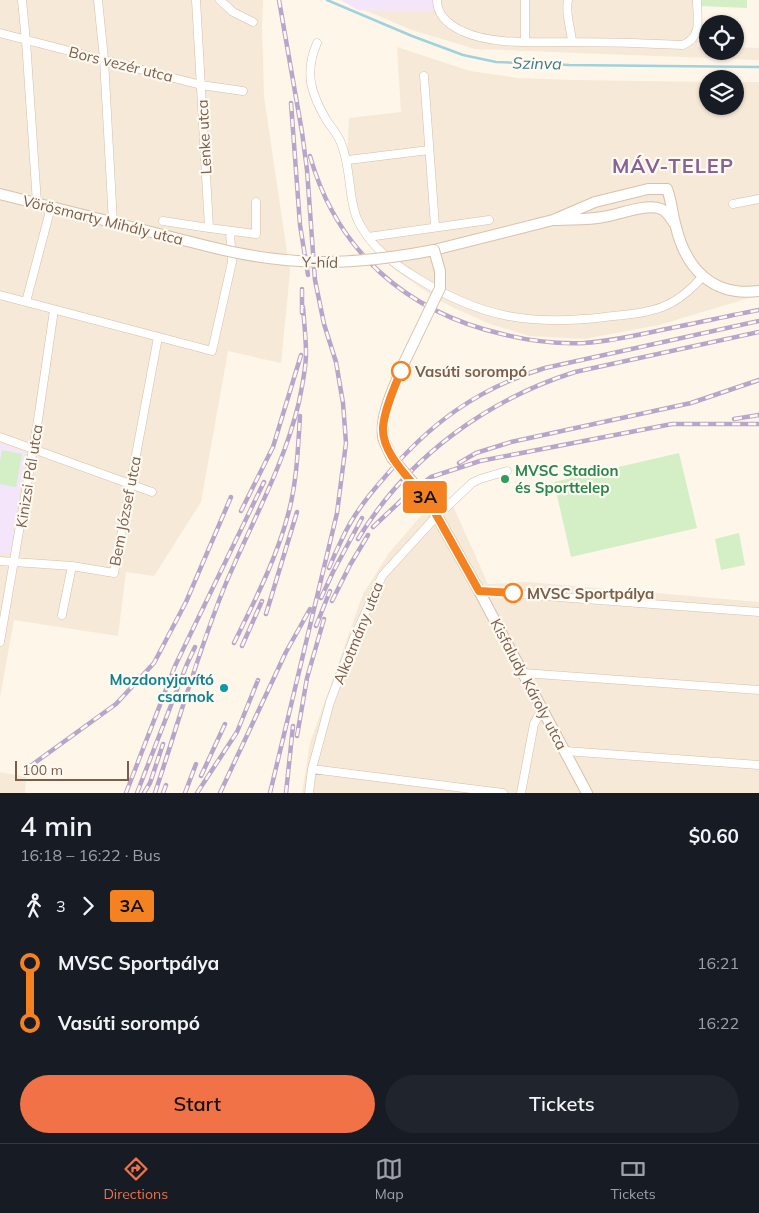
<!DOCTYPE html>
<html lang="en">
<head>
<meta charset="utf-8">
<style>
  body { margin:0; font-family:Mulish,sans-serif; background:#20242c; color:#f1f3f6; height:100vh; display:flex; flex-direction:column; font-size:19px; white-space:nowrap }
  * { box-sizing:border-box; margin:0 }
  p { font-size:16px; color:#9ea1a6 }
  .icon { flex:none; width:28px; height:28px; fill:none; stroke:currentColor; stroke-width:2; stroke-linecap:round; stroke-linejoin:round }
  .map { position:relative; height:793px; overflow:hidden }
  .drawer { display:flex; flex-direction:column; background:#171b24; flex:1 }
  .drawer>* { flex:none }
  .badge { padding:0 10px; border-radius:4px; font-size:18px; line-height:32px }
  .buttons { position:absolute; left:699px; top:15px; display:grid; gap:10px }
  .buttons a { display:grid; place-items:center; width:45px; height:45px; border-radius:50%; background:#171b24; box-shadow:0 1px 4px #0004; font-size:25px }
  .scale { position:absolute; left:15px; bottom:12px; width:114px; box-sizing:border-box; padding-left:5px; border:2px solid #7b5d4a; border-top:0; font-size:14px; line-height:18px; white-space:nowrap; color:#7b5d4a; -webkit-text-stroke:4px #fffaf1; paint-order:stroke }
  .map>.badge { position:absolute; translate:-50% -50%; box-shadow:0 0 0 2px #fff }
  .legs { display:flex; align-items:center; gap:8px; height:55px; padding:0 20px; font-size:16px }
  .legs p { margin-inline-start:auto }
  .head { display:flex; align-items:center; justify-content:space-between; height:85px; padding:0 20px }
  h1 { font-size:28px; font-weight:600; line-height:38px }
  .action { display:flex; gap:10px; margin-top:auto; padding:10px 20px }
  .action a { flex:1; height:58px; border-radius:30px; background:#f07246; color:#111; font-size:20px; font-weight:600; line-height:58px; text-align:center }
  .action a+a { background:#20242c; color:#f1f3f6 }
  ul { padding:0 20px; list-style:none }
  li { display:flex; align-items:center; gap:18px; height:60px; font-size:19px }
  li i { display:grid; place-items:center; width:8px; height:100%; margin:0 6px; background:currentColor }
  li i::after { content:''; width:12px; height:12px; margin:-6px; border:4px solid; border-radius:50%; background:#171b24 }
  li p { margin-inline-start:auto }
  li:first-child i { background:linear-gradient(#0000 50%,currentColor 0) }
  li:last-child i { background:linear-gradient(currentColor 50%,#0000 0) }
  .tab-bar { display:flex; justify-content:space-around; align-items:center; height:70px; border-top:1px solid #363941; background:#171b24; font-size:14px; color:#9ea1a6 }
  .tab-bar a { display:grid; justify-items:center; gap:2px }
  .tab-bar .active { color:#f07246 }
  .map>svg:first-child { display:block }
  .residential { fill:#f6e9d7 }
  .education { fill:#f4e5fb }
  .green { fill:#d4eec5 }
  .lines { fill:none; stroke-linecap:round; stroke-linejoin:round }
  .stream { stroke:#a0d1dd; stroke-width:2.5 }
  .street-casing { stroke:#d2bfad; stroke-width:9 }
  .secondary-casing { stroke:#d8c1ac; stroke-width:12 }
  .street { stroke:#fff; stroke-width:8 }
  .secondary { stroke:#fff; stroke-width:10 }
  .rail-casing { stroke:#baa5ca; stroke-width:4.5 }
  .rail { stroke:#fffaf1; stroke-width:2.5; stroke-dasharray:8; stroke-linecap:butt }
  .secondary-bridge-casing { stroke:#d8c1ac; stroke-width:12; stroke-linecap:butt }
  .secondary-bridge { stroke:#fff; stroke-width:10 }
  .line-1-casing { stroke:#fff; stroke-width:11 }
  .line-1 { stroke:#f58220; stroke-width:8 }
  .stop-1-dot { fill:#fff; stroke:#f58220; stroke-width:2.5 }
  .leisure-dot { fill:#2e9e5b; stroke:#fffaf1; stroke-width:2 }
  .culture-dot { fill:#0f9aa8; stroke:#fffaf1; stroke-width:2 }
  .labels { text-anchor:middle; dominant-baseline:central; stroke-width:4.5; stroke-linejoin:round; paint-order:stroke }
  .street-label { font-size:15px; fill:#7b5d4a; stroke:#fffaf1 }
  .stop-label { font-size:15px; font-weight:bold; fill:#7b5d4a; stroke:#fffaf1; text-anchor:start }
  .leisure-label { font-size:15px; font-weight:bold; fill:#27864d; stroke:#fffaf1; text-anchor:start }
  .culture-label { font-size:15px; font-weight:bold; fill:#0d838f; stroke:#fffaf1; text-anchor:end }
  .water-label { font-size:16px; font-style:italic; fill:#3e7a88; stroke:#fffaf1 }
  .district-label { font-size:20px; font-weight:bold; letter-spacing:1px; fill:#876297; stroke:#fffaf1 }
</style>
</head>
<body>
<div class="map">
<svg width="759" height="793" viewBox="0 0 759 793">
  <rect width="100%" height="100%" fill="#fef6e9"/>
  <!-- residential -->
  <path class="residential" d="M0,0H263L262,28L264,97L290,272L281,363L228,351L201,502L154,576L126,572L118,636L14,620L0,697Z
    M341,0H699L697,47H707L708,51H735V47L759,48V60L475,49L412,30Z
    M397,47L470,71L518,78L575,80L707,82L708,106H735V82H759V295L659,325L584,339L530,336L490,324L456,309L437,299L395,270L369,245L355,216L347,157L349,118L401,112Z
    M445,488L488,584L528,582L759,602V793H302L310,743L363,594L389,553Z
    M0,772L26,777L25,793H0Z"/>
  <!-- education -->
  <path class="education" d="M341,0H434L433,12L358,10Z
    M0,443L26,453L10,554L0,553Z"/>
  <!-- green -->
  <path class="green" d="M702,0H747V8L701,6Z
    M2,450L22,454L16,487L0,484V461Z
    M679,453L697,528L571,557L554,482Z
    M739,533L745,565L721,570L715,539Z"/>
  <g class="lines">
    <!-- stream -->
    <path class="stream" d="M327,0L412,36L463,55L496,62L569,65L759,67"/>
    <!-- street casing -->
    <g class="street-casing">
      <path id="street" d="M22,0L26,41L37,203
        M98,0L104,59L113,223
        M220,0L233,12L253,22
        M437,0C437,15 449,25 462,31C490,45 537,42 568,42C606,42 645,43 683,45C703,36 697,19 697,0
        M568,0C565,15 571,27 572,42
        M0,33L201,85L243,91
        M525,42V0
        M317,43C304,73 311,94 327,121C332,128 338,135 341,143C351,168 348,190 355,213C357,221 363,230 368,237C380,254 399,267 417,278C482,318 530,326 605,317C650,312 672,312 703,276
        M424,76L435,226
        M348,160L429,150
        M733,204L759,199
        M163,221L209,228L196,0
        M209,228L256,234V202
        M368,237L489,220
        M0,295L212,351L232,262L230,232
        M26,302L51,207
        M0,437L152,492
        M0,561L72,566L114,573L158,337
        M479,591L759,612
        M62,615L72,566
        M0,642L38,420L54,310
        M523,673L759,690
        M565,751L759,765
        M312,769L503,793
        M309,793L312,769L330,702L354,638L382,576L433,520L472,483L480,479L507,471
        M521,793L534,724L543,708"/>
    </g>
    <!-- secondary casing -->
    <g class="secondary-casing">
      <path id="secondary" d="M0,194L207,246
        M556,220C572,219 588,220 603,217C618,215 646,203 661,209C667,211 670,217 674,223
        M434,250L553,220L595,202L648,189H667C672,202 672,214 676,227C686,269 713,297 759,291
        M392,458C389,451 385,445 383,437C380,413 395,386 403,365
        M421,492L437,516L479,591L587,793"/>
    </g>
    <!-- street -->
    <use href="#street" class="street"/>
    <!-- secondary -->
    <use href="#secondary" class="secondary"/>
    <!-- rail casing -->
    <g class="rail-casing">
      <path id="rail" d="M291,103L300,225L308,275
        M310,156C337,252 407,312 502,334C529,341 557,344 584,343C612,341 639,335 666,329C697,323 728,316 759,310
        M302,289V313
        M734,419L759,415
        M459,463L476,453L511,442L691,403L759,380
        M241,511L273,447L301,355
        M373,527L408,494L431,477L480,461L672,424H759
        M358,539C407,458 486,400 575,372L759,332
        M329,568C333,558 338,547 343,537C353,515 368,496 384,478C429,424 478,388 545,368L759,321
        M321,598L333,572L362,518
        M332,601L350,565L368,535
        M266,614L297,512
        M316,626L330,591
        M234,643C255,600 277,558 289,511C297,480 298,447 300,416
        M242,646L262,601
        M297,736L307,678L324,619
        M29,767L116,704L154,663L186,602L231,497
        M201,776L225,724
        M126,793L175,666L264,482
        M137,793L187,664L195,647
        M144,793L150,783L163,744
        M155,793C178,724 197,655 224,588C250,525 283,469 299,402C302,386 306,369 306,353C306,338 304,322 303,307
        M163,793L166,785
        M185,793L196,764
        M197,793L237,732L258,680
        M220,793L286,652L310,609
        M270,793L337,513L346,443L343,403L336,362L324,324L315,280L307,170L302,132L279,0
        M286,793L293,726"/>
    </g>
    <!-- rail -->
    <use href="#rail" class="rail"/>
    <!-- secondary-bridge casing -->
    <g class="secondary-bridge-casing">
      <path id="secondary-bridge" d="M207,246C288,267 352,266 434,250L440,271V288L403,365
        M392,458L421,492"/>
    </g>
    <!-- secondary-bridge -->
    <use href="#secondary-bridge" class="secondary-bridge"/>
  </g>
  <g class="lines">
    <!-- line-1 casing -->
    <g class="line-1-casing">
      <path id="line-1" d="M401,371C394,389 385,408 383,427C381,457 418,485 433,509L479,591L513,593"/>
    </g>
    <!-- line-1 -->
    <use href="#line-1" class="line-1"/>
  </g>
  <!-- markers -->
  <g class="stop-1-dot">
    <circle cx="401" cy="371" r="9"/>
    <circle cx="513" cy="593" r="9"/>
  </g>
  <circle class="leisure-dot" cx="505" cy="479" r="5"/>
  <circle class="culture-dot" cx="224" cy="688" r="5"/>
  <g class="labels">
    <!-- street labels -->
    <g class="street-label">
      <text transform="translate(121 64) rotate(14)">Bors vezér utca</text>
      <text transform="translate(204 137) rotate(-93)">Lenke utca</text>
      <text transform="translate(103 220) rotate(14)">Vörösmarty Mihály utca</text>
      <text transform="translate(320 262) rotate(1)">Y-híd</text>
      <text transform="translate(29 476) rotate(-81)">Kinizsi Pál utca</text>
      <text transform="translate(125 511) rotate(-79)">Bem József utca</text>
      <text transform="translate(358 633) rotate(-68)">Alkotmány utca</text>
      <text transform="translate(529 684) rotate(62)">Kisfaludy Károly utca</text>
    </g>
    <!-- stop labels -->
    <g class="stop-label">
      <text x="415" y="371">Vasúti sorompó</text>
      <text x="527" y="593">MVSC Sportpálya</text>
    </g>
    <!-- leisure labels -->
    <g class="leisure-label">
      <text x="515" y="470">MVSC Stadion<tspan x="515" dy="17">és Sporttelep</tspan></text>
    </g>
    <!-- culture labels -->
    <g class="culture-label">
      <text x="214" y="679">Mozdonyjavító<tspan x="214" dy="17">csarnok</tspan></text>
    </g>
    <!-- water labels -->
    <g class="water-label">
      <text transform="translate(537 63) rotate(1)">Szinva</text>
    </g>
    <!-- district labels -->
    <g class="district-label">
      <text x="673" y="165">MÁV-TELEP</text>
    </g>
  </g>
</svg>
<div class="buttons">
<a><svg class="icon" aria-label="locate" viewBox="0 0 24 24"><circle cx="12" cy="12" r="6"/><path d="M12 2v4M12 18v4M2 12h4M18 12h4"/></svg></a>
<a><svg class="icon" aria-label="layers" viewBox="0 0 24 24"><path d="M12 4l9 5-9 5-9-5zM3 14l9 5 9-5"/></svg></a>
</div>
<div class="scale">100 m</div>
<b class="badge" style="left:425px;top:497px;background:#f58220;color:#111">3A</b>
</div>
<section class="drawer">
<div class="head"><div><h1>4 min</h1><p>16:18 – 16:22 · Bus</p></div><b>$0.60</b></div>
<div class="legs"><svg class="icon" aria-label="walk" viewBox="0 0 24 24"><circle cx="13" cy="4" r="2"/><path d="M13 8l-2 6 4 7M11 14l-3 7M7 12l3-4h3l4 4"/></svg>3<svg class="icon" aria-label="forward" viewBox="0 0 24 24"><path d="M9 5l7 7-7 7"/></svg><b class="badge" style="background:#f58220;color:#111">3A</b></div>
<ul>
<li><i style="color:#f58220"></i><b>MVSC Sportpálya</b><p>16:21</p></li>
<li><i style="color:#f58220"></i><b>Vasúti sorompó</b><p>16:22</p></li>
</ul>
<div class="action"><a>Start</a><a>Tickets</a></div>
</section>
<nav class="tab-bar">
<a class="active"><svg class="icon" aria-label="directions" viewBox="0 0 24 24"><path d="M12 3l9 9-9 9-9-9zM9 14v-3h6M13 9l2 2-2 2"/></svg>Directions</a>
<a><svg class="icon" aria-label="map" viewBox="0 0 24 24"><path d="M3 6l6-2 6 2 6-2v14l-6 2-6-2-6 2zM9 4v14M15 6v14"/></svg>Map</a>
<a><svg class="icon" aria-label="tickets" viewBox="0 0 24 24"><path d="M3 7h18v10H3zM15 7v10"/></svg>Tickets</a>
</nav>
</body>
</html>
